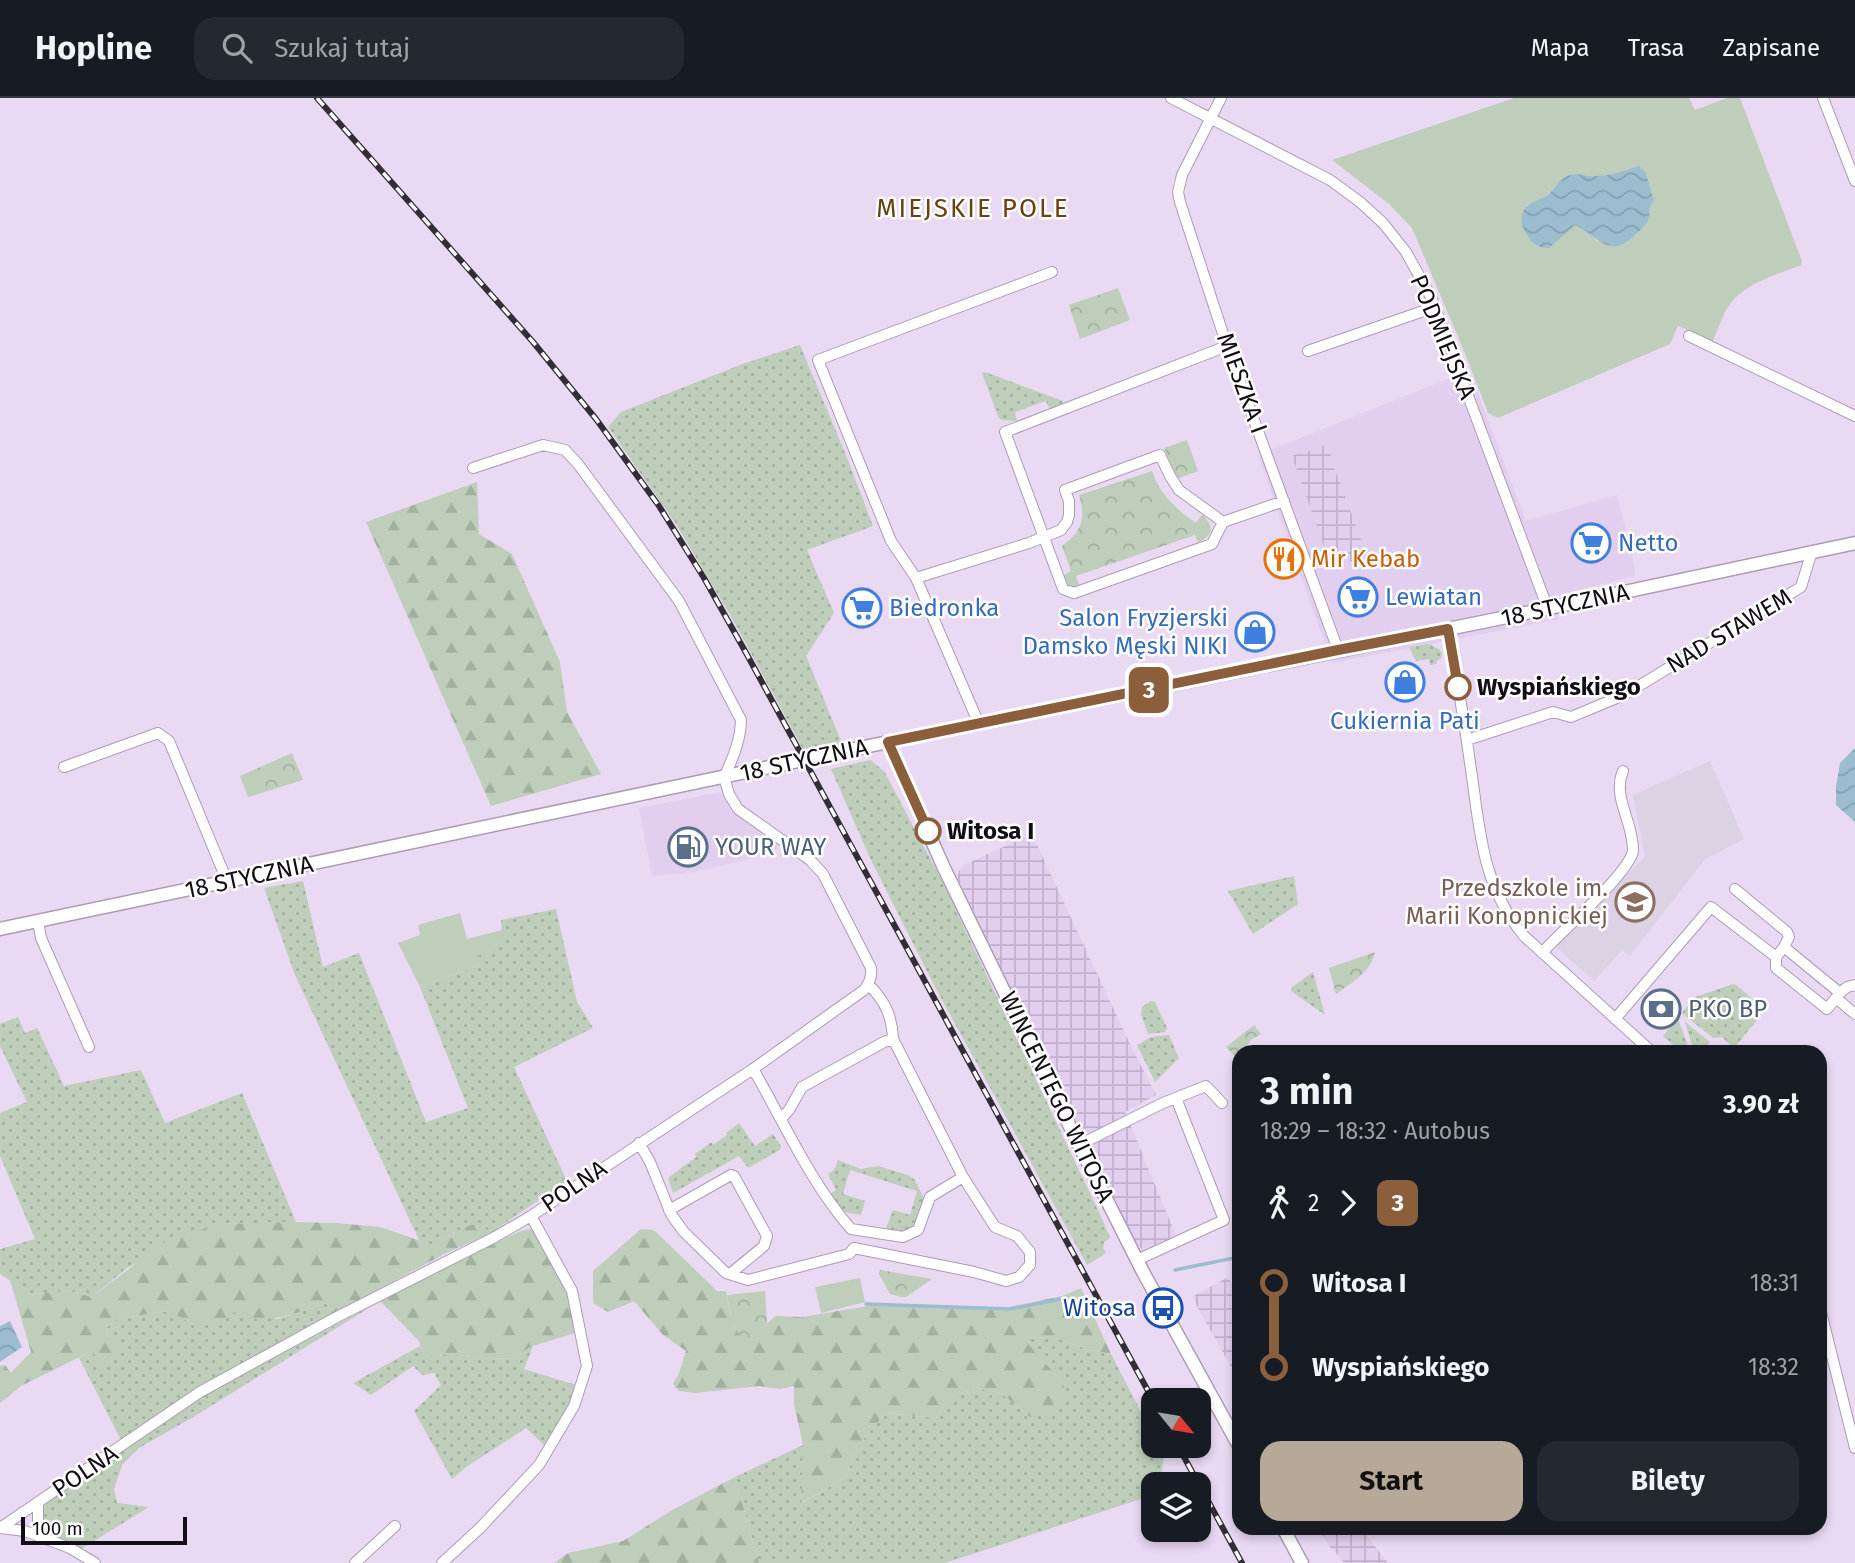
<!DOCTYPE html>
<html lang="pl">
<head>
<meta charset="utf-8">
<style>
  body { margin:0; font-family:"Fira Sans",sans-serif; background:#242831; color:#f1f3f6; height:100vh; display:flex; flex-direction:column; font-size:26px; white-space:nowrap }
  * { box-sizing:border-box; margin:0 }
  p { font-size:23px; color:#9ea1a6 }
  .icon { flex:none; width:38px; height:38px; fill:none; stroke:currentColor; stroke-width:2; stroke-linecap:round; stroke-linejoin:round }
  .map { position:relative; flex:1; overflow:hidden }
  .drawer { position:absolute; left:1232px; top:947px; width:595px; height:490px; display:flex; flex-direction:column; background:#171b24; border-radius:21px; box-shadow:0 4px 10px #0003 }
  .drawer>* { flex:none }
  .badge { padding:0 14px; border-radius:10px; font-size:24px; line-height:46px }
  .needle { width:46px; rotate:120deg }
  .fabs { position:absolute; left:1141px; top:1290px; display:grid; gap:14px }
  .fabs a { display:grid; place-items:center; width:70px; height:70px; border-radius:14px; background:#171b24; box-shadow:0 4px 10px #0003; font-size:35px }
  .scale { position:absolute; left:21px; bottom:18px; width:166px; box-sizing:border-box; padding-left:7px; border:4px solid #120d16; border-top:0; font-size:19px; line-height:24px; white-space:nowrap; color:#120d16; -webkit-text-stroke:5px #fff; paint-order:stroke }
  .map>.badge { position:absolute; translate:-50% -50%; box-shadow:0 0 0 4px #fff }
  .legs { display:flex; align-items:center; gap:10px; height:77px; padding:0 28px; font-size:23px }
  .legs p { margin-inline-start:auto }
  .headline { display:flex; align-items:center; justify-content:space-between; height:119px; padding:0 28px }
  h1 { font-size:38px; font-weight:700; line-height:52px }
  .cta { display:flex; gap:14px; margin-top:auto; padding:14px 28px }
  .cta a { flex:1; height:80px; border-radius:21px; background:#b7a998; color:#111; font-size:28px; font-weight:700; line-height:80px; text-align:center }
  .cta a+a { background:#242831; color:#f1f3f6 }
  ul { padding:0 28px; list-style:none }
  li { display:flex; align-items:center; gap:24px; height:84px; font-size:26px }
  li i { display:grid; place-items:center; width:10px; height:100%; margin:0 9px; background:currentColor }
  li i::after { content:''; width:18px; height:18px; margin:-9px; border:5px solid; border-radius:50%; background:#171b24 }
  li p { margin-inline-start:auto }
  li:first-child i { background:linear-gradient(#0000 50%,currentColor 0) }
  li:last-child i { background:linear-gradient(currentColor 50%,#0000 0) }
  header { display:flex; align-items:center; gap:42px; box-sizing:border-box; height:98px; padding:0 35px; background:#171b24; border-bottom:2px solid #363941 }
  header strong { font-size:33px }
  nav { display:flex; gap:38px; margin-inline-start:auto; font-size:24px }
  .search { width:490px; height:63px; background:#242831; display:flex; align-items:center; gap:18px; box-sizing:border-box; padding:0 24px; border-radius:21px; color:#9ea1a6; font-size:26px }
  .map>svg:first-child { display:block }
  .built { fill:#e2ceef }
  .industrial { fill:url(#industrial-grid) }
  .education { fill:#ddd1e4 }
  .grass { fill:url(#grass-dots) }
  .forest { fill:url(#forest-firs) }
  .park { fill:url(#park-crowns) }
  .garden { fill:#beceba; fill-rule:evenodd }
  .water { fill:url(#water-waves) }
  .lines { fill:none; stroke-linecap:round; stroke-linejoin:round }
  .stream { stroke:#9cbcd0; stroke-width:3.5 }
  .minor-casing { stroke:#ab9cb4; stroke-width:12 }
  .tertiary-casing { stroke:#ab9cb4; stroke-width:15 }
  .minor { stroke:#fff; stroke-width:10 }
  .tertiary { stroke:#fff; stroke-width:12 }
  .rail-casing { stroke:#332d38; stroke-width:6 }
  .rail { stroke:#fff; stroke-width:3.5; stroke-dasharray:10; stroke-linecap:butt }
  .line-1-casing { stroke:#fff; stroke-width:16 }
  .line-1 { stroke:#8b5e3c; stroke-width:10 }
  .stop-1-dot { fill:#fff; stroke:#8b5e3c; stroke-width:3.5 }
  .labels { text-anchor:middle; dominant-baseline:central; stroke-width:5; stroke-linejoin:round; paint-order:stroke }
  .street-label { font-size:24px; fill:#120d16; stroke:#fff }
  .shop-label { font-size:24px; fill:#366cbe; stroke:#fff; text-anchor:start }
  .food-label { font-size:24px; fill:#c56008; stroke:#fff; text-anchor:start }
  .stop-label { font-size:24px; font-weight:bold; fill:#120d16; stroke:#fff; text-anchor:start }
  .service-label { font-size:24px; fill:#4e5e75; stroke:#fff; text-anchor:start }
  .education-label { font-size:24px; fill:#785e54; stroke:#fff; text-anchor:end }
  .transit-label { font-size:24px; fill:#164399; stroke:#fff; text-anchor:end }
  .neighbourhood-label { font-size:26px; letter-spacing:2px; fill:#674311; stroke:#fff }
</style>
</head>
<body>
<header>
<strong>Hopline</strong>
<div class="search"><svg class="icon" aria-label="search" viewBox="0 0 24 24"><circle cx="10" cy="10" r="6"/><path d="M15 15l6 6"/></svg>Szukaj tutaj</div>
<nav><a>Mapa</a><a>Trasa</a><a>Zapisane</a></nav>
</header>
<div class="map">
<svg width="1855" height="1465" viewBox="0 0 1855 1465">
  <defs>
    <pattern id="industrial-grid" width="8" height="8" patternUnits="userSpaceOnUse" patternTransform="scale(1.75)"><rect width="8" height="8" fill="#e2ceef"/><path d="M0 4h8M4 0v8" fill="none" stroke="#c1b0cc"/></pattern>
    <pattern id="grass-dots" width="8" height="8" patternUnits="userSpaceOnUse" patternTransform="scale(1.75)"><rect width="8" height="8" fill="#beceba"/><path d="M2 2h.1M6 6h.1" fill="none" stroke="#a2b09f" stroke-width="1.8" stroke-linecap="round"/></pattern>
    <pattern id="forest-firs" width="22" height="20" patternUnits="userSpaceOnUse" patternTransform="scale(1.75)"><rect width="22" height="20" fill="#beceba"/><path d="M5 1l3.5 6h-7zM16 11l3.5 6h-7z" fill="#a2b09f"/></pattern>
    <pattern id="park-crowns" width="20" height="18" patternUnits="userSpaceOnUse" patternTransform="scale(1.75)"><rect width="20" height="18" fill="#beceba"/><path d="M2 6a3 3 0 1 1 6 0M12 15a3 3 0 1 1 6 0" fill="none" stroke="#a2b09f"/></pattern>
    <pattern id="water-waves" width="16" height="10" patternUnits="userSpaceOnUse" patternTransform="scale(1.75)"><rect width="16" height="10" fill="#9cbcd0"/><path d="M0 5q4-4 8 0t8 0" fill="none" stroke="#85a0b2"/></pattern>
  </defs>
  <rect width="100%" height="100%" fill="#e9d9f3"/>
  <!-- built -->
  <path class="built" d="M1470,274L1526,423L1617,397L1634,465L1635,478L1554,498L1559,521L1332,565L1258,357L1448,281Z
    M721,694L730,711L748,726L780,746L776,751L753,760L716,769L693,774L652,778L639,710Z"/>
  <!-- industrial -->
  <path class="industrial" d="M1329,346L1332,357L1330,358L1367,457L1332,471L1292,358Z
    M1032,736L1129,944L1156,997L1125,1014L1177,1140L1143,1155L1140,1148L1135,1146L1118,1113L957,779L960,771L966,766Z
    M1228,1179L1239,1199V1283L1192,1199Z
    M1318,1430H1361L1388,1465H1344L1340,1459L1329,1448Z"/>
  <!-- education -->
  <path class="education" d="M1710,663L1744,741L1705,761L1630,858L1622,852L1594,883L1555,848L1645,759L1633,697Z"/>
  <!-- grass -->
  <path class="grass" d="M800,247L848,362L873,428L807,452L834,515L806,558L844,650L805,655L733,522L676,426L608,329L621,314L740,267Z
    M985,274L1063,303V305L1050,311L1046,303L1015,314L1017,323L1001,322L998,318L982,275Z
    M1429,546L1439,551L1442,555L1441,560L1437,563L1436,566L1430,567L1429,561L1416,563L1409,549Z
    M870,662L884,673L941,781L1104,1125L1110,1140L1104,1144L1103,1150L1106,1155L1087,1167L935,889L869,758L831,671Z
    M1294,778L1298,806L1253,836L1228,793Z
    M303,783L323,869L359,855L426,1024L468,1010L420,889L479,867L473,860L502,844L501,822L556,811L577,904L593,930L514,969L567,1083L489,1136L483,1126L453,1135L436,1148L419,1142L295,877L264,790Z
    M1313,874L1325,917L1291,893V890Z
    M1735,886L1758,906L1761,917L1735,949H1732L1722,939L1713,940L1682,915L1695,899L1730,887Z
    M1151,903L1155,904L1167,930L1165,934L1148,936L1141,916L1142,909Z
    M18,919L25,935L37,930L64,988L141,972L165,1025L242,995L296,1124L219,1126L127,1170L92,1199L70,1193L31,1196L0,1176V1151L35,1141L0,1058V1015L27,1004L0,948V926Z
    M1678,920L1690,954H1681L1663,938Z
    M1685,924L1710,944L1701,954H1694Z
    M1169,937L1179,960L1155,984L1137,947L1151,939Z
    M739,1025L755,1048L773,1036L781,1048L780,1052L748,1070L739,1058L673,1095L668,1080L696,1059L695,1056L711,1044L713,1047L727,1037L726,1035Z
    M838,1062L861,1071L878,1068L908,1077L914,1081L924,1100L916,1128L908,1134L887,1132L886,1130L893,1112L910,1117L917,1093L850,1072L843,1096L865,1103L861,1117L844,1114L842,1115L829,1097L836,1092L828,1076L834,1072Z
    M380,1203L195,1318L139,1350L122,1367L114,1391L117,1405L149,1409L81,1451L52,1438L43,1418L45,1405L69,1390L202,1299Z
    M326,1205L335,1215L198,1289L121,1342L79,1260L93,1252L107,1241L106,1230L117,1221L168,1213L194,1226L233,1214L278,1221Z
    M1021,1239L1056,1240L1089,1252L1111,1256L1153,1337V1348H1158L1164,1357L1160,1386H1153V1397L945,1465H759L735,1379L803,1347L802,1405L846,1379L858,1348L886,1315L936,1320L951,1299L976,1290L1001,1295L1030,1319L1063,1285Z
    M420,1248L423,1258L449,1256L487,1261L512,1260L533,1248L524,1271L576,1287L568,1308L545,1348L526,1330L466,1369L452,1381L414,1313L441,1287L434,1275L422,1277L413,1268L371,1297L353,1285Z"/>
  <!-- forest -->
  <path class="forest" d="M477,384L479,436L512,456L560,564L567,614L601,676L491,708L366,424Z
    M287,1124L336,1125L380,1129L436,1148C450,1137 465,1125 483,1126L489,1136L444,1156L335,1215L326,1205C296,1215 264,1230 233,1214L226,1221L194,1226L167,1213L117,1221L106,1230L107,1241L121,1243L119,1260L101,1266L92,1253L21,1288L0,1305V1268L5,1267L11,1275L31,1254L10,1182L31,1196L70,1193L92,1199L167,1142L219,1126Z
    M534,1130L570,1195L578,1234L533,1248L512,1260L487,1261L449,1256L423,1258L419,1243L380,1203L450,1164L499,1144L518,1134Z
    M641,1131L654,1132L717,1193H726L732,1224L744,1243L776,1218L802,1219L874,1207L1009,1209L1062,1198L1081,1190L1111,1256L1089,1252L1056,1240L1022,1239L1063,1285L1066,1309L1030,1319L1001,1295L976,1290L951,1299L936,1320L886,1315L858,1348L846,1379L801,1405L803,1347L794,1306V1288L780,1291L759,1288L695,1295L679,1293L673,1286L679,1275L686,1253L663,1237L634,1203L608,1214L593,1205V1173Z
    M735,1379L759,1465H554L568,1455L623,1443L674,1411Z"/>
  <!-- park -->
  <path class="park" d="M1118,190L1130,222L1080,241L1069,207Z
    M1187,342L1198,373L1177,381L1164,350Z
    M1152,373C1160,397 1176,411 1196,425L1202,417C1214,427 1214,438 1198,444L1195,437L1076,478L1079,487L1073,489L1068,488L1063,478L1071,473L1062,448C1082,434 1086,421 1079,397Z
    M292,655L303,682L248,699L240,678Z
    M1375,854C1371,874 1351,885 1336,896L1329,870Z
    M1254,927L1261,936L1251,942L1243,954H1239V958L1237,961L1226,949Z
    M880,1172L932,1181L906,1199H901L890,1196L879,1176Z
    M765,1193L767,1225L744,1244L732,1224L727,1197Z"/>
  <!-- garden -->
  <path class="garden" d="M1514,0H1689L1695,12L1727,0H1740L1802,163L1801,167C1774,178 1742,185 1726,212C1721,222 1717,233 1713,243L1678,228L1670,246L1498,320L1488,315L1464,253L1412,130L1389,106L1332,62ZM1629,71L1646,75L1654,102L1649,110L1648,123L1626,145L1597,143L1586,132L1575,127L1541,150C1523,141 1526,125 1527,107L1542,101L1572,76C1592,79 1611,80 1629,71Z
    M460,815L467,841L502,832V844L474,860L479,867L420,889L398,845L420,837L418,827Z
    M860,1180L865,1204L821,1215L815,1189Z"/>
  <!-- water -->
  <path class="water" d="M1639,68L1646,75L1654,102C1647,112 1651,114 1648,123C1645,128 1637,135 1633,139C1608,162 1596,136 1575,127L1549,150C1538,150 1533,147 1527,137C1523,131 1520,125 1522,117C1525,103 1540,104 1550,95C1557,88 1560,80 1570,77C1577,75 1584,78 1591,78C1609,79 1623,73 1639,68Z
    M1855,650V724L1836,707V689L1840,665Z
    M10,1223L22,1249L0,1264V1228Z"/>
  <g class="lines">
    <!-- stream -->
    <path class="stream" d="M1588,954L1591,951
      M1175,1172L1239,1159
      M866,1206L1009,1211L1062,1201"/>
    <!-- minor casing -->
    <g class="minor-casing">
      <path id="minor" d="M1171,0L1330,82L1360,104L1383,125L1406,154L1431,199L1548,511
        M1221,0L1182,77L1178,94L1180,104L1227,248L1338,552
        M1823,0L1855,83
        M1689,238L1855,318
        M1227,248L1005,334L1063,491L1074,495L1212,446L1223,424L1284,403
        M1308,253L1435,209
        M916,480L1029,445L1061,432L1067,424L1069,417V403L1065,392L1160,357L1170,378L1179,392L1223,424
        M1448,531C1456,576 1464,620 1470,665C1480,729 1480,785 1524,838L1652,954
        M979,626L916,480L891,443L818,262L1052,174
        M1467,642L1553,614L1571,619L1624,597L1801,489L1812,453
        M64,669L158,635L169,643L227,783
        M38,823L41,840L89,949
        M1542,855C1561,833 1628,777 1633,753C1633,749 1633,746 1632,742C1629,718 1613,696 1623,673
        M1776,859V870L1827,911L1840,895L1784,849
        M1840,895L1847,889L1855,887
        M1836,900L1855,916
        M1615,921L1711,809L1776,859L1784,849L1789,839L1787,834L1735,791
        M753,971C784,1024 810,1084 851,1131L903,1139L918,1132L930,1099L963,1079
        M781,1021L789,1012L802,989L884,944L893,941
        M639,1045L650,1064L671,1116L683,1133L726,1175L748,1182L849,1156L854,1150L974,1174L1006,1183L1019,1179L1030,1167V1154L1017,1138L995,1129L963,1079L893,941C892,918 885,903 869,887
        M1079,1047L1163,1005L1206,988L1222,1005
        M669,1112L731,1077L734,1078L767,1138L764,1148L730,1176
        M1137,1162L1224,1122L1176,1000
        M1820,1210L1855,1350
        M38,1404V1422L44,1440
        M0,1430L200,1294L335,1220L495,1139L531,1118L753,971L864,892C870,885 872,879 871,870L823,776L810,762L738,711L729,696L724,679C733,661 741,642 741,622L679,503L578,366L565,352L543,347L473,370
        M0,1430L25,1433L70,1450L95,1465
        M355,1465L395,1428
        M442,1465L480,1430L539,1367L574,1308L587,1268L572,1193L531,1118"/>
    </g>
    <!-- tertiary casing -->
    <g class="tertiary-casing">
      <path id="tertiary" d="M888,644L944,770L1079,1047L1143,1174L1239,1348
        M0,831L888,644L1507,519L1855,445
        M1283,1430L1302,1465"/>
    </g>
    <!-- minor -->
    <use href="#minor" class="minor"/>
    <!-- tertiary -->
    <use href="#tertiary" class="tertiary"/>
    <!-- rail casing -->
    <g class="rail-casing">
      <path id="rail" d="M317,0L533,244L596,321L659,408L704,480L745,553L1153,1302
        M1178,1348L1242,1465"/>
    </g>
    <!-- rail -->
    <use href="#rail" class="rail"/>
  </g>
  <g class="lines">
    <!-- line-1 casing -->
    <g class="line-1-casing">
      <path id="line-1" d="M928,733L888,644L1338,552L1448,531L1458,589"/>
    </g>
    <!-- line-1 -->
    <use href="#line-1" class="line-1"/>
  </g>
  <!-- icons -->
  <defs>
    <g id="supermarket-ring" transform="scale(2.0125)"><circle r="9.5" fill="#fff" stroke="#3f7fe0" stroke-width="1.5"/><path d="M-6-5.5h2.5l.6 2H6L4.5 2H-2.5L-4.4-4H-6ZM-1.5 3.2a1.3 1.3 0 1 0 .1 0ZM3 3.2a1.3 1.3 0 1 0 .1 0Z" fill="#3f7fe0"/></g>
    <g id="restaurant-ring" transform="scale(2.0125)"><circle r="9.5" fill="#fff" stroke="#e8710a" stroke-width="1.5"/><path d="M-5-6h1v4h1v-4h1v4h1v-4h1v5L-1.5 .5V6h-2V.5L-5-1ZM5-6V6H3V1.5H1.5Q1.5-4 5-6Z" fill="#e8710a"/></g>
    <g id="shop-ring" transform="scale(2.0125)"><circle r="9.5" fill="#fff" stroke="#3f7fe0" stroke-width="1.5"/><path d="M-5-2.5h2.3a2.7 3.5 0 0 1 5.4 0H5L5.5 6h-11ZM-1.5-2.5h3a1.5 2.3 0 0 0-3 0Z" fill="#3f7fe0"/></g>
    <g id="fuel-ring" transform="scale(2.0125)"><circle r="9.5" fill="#fff" stroke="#5c6f8a" stroke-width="1.5"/><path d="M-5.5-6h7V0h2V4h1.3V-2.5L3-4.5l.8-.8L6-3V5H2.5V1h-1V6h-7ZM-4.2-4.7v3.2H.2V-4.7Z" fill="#5c6f8a"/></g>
    <g id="school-ring" transform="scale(2.0125)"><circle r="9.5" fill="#fff" stroke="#8d6e63" stroke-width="1.5"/><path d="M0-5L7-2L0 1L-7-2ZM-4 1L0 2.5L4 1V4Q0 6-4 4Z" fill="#8d6e63"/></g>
    <g id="bank-ring" transform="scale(2.0125)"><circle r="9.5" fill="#fff" stroke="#5c6f8a" stroke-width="1.5"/><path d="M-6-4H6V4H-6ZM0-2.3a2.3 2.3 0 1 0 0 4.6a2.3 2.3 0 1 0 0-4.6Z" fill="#5c6f8a"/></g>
    <g id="bus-ring" transform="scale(2.0125)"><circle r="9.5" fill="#fff" stroke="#1a4fb4" stroke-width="1.5"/><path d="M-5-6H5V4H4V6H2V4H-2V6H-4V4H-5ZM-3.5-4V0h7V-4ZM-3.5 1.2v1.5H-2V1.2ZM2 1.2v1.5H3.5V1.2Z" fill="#1a4fb4"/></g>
  </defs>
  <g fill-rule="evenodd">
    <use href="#supermarket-ring" x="1591" y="445"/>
    <use href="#restaurant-ring" x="1284" y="461"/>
    <use href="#supermarket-ring" x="1358" y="499"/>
    <use href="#supermarket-ring" x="862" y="510"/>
    <use href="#shop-ring" x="1255" y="534"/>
    <use href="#shop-ring" x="1405" y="584"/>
    <use href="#fuel-ring" x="688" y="749"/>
    <use href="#school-ring" x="1635" y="804"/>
    <use href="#bank-ring" x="1661" y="911"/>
    <use href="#bus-ring" x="1163" y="1210"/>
  </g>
  <!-- markers -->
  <g class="stop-1-dot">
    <circle cx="1458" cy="589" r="12"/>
    <circle cx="928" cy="733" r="12"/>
  </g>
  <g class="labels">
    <!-- street labels -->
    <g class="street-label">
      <text transform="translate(1443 239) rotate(67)">PODMIEJSKA</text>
      <text transform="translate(1242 285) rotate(70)">MIESZKA I</text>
      <text transform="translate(1565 507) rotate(-12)">18 STYCZNIA</text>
      <text transform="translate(1729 533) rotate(-31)">NAD STAWEM</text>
      <text transform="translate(804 662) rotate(-12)">18 STYCZNIA</text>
      <text transform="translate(249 779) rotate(-12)">18 STYCZNIA</text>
      <text transform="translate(1057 999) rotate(64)">WINCENTEGO WITOSA</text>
      <text transform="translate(574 1088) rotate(-34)">POLNA</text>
      <text transform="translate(85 1373) rotate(-34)">POLNA</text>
    </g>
    <!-- shop labels -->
    <g class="shop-label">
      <text x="1618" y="445">Netto</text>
      <text x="1385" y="499">Lewiatan</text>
      <text x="889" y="510">Biedronka</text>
      <text x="1228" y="520" text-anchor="end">Salon Fryzjerski<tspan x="1228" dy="28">Damsko Męski NIKI</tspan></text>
      <text x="1405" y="623" text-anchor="middle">Cukiernia Pati</text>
    </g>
    <!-- food labels -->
    <g class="food-label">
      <text x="1311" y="461">Mir Kebab</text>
    </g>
    <!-- stop labels -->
    <g class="stop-label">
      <text x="1477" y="589">Wyspiańskiego</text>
      <text x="947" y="733">Witosa I</text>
    </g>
    <!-- service labels -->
    <g class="service-label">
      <text x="715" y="749">YOUR WAY</text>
      <text x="1688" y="911">PKO BP</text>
    </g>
    <!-- education labels -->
    <g class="education-label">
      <text x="1608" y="790">Przedszkole im.<tspan x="1608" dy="28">Marii Konopnickiej</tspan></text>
    </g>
    <!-- transit labels -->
    <g class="transit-label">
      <text x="1136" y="1210">Witosa</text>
    </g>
    <!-- neighbourhood labels -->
    <g class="neighbourhood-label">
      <text x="973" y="110">MIEJSKIE POLE</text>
    </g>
  </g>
</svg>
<div class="fabs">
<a><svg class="needle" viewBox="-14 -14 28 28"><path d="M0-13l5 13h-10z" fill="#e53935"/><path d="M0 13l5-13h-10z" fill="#9ea1a6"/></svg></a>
<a><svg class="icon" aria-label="layers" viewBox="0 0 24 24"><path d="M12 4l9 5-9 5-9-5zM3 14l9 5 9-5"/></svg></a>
</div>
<div class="scale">100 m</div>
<b class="badge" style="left:1149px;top:592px;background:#8b5e3c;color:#fff">3</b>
<section class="drawer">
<div class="headline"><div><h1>3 min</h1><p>18:29 – 18:32 · Autobus</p></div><b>3.90 zł</b></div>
<div class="legs"><svg class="icon" aria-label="walk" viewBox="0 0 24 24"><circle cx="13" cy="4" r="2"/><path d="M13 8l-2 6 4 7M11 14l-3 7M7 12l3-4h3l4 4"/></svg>2<svg class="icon" aria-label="forward" viewBox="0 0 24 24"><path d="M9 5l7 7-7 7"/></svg><b class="badge" style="background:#8b5e3c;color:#fff">3</b></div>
<ul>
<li><i style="color:#8b5e3c"></i><b>Witosa I</b><p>18:31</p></li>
<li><i style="color:#8b5e3c"></i><b>Wyspiańskiego</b><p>18:32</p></li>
</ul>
<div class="cta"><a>Start</a><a>Bilety</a></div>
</section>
</div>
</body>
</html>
